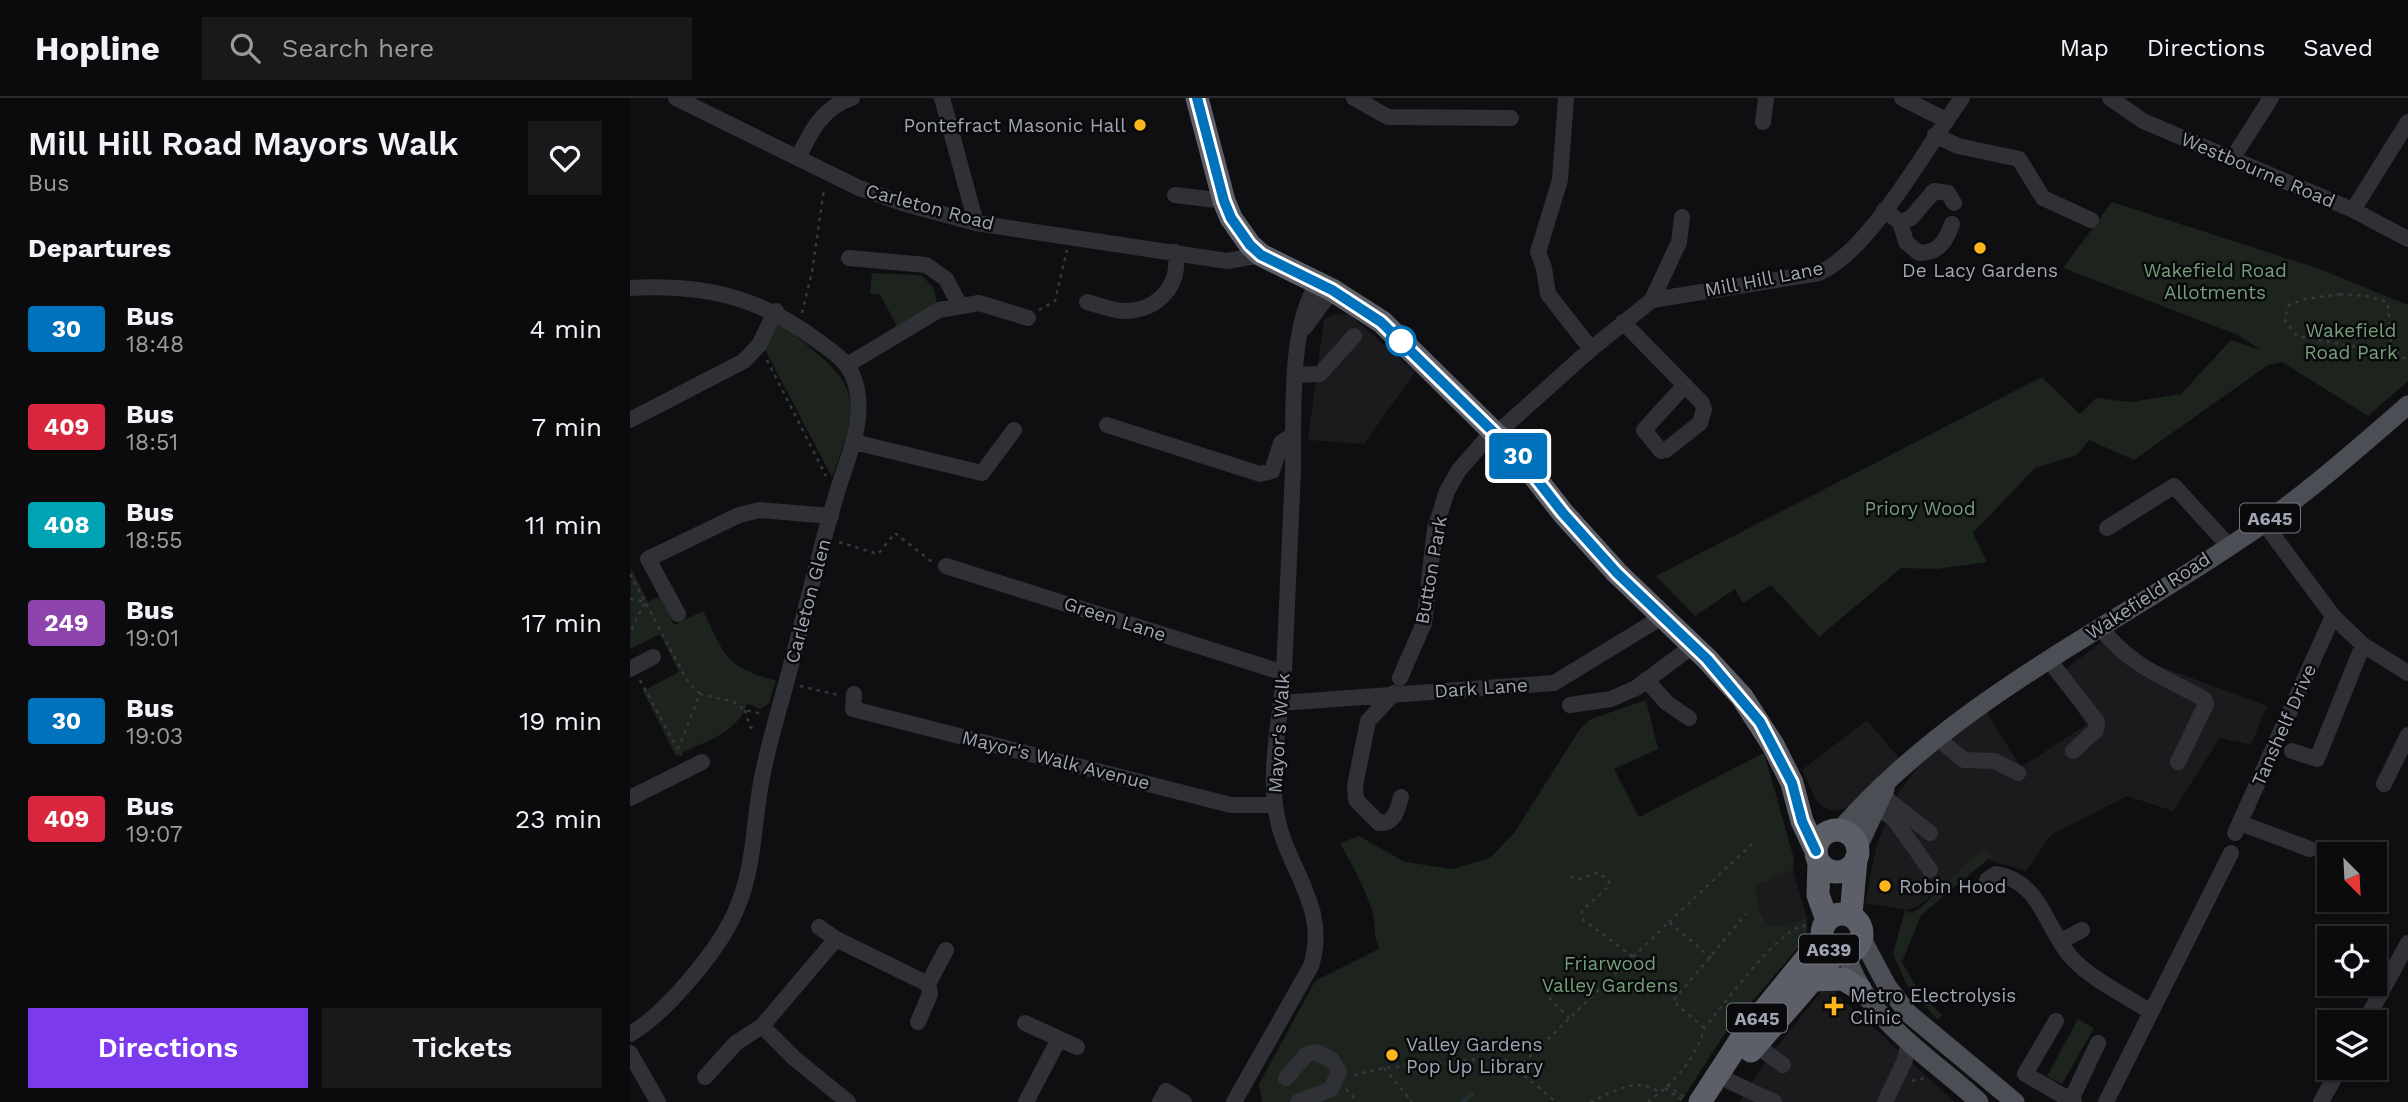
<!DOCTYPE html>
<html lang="en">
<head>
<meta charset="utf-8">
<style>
  body { margin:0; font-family:"Work Sans",sans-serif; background:#19191b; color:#f1f3f6; height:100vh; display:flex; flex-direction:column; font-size:26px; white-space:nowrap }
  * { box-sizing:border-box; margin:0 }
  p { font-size:23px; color:#9a9b9d }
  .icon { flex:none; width:38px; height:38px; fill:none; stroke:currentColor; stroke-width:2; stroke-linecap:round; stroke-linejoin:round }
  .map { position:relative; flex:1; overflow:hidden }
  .side { display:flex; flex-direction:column; background:#0b0b0d; width:630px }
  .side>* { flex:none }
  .badge { padding:0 14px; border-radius:5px; font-size:24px; line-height:46px }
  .needle { width:46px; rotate:156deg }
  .buttons { position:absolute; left:1687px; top:744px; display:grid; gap:14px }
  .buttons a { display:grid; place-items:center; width:70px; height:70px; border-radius:0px; background:#0b0b0d; box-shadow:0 2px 5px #0004,0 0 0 2px #2b2b2e; font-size:35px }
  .map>.badge { position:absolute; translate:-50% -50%; box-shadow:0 0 0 4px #fff }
  h2 { padding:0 28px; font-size:26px; line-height:63px }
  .round { display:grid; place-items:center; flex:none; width:74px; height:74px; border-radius:0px; background:#19191b }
  .overview { display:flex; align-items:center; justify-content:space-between; height:119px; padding:0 28px }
  h1 { font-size:33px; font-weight:600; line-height:52px }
  .button { display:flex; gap:14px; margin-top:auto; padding:14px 28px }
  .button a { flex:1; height:80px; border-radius:0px; background:#7c3aed; color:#fff; font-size:28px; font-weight:600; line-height:80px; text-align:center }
  .button a+a { background:#19191b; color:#f1f3f6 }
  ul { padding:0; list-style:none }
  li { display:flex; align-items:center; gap:21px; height:98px; padding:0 28px }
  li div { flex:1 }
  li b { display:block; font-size:26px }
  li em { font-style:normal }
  li .badge { min-width:77px; font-weight:700; text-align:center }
  header { display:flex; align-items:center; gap:42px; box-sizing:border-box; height:98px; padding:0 35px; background:#0b0b0d; border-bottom:2px solid #2b2b2e }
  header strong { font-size:33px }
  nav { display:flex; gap:38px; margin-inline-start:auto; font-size:24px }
  .search { width:490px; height:63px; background:#19191b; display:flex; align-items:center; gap:18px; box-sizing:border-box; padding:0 24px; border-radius:0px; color:#9a9b9d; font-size:26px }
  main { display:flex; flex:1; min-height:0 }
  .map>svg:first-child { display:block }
  .built { fill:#1b1b1e }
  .green { fill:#1c241d }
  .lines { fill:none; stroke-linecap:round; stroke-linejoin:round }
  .stream { stroke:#252e35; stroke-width:4.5 }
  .path { stroke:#36383d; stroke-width:2.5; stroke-dasharray:3.5 5; stroke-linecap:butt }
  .minor { stroke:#303136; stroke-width:16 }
  .major { stroke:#4c4e55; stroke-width:19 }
  .highway { stroke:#5c5f67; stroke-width:23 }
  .line-casing { stroke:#fff; stroke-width:16 }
  .line { stroke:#0072bc; stroke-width:10 }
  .poi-dot { fill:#fcb61c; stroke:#0a0a0c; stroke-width:2.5 }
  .stop-dot { fill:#fff; stroke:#0072bc; stroke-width:3.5 }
  .labels { text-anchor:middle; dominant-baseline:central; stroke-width:5; stroke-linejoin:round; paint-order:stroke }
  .shield { fill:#0a0a0c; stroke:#727681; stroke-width:2 }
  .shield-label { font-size:18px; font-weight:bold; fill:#9fa5b3 }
  .poi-label { font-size:19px; fill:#9fa5b3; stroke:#0a0a0c; text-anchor:start }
  .street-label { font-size:19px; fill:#9fa5b3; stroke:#0a0a0c }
  .park-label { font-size:19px; fill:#759f79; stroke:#0a0a0c }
</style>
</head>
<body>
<header>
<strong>Hopline</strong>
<div class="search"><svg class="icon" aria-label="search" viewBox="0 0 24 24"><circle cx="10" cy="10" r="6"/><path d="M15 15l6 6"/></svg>Search here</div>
<nav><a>Map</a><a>Directions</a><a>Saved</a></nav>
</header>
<main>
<section class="side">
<div class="overview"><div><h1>Mill Hill Road Mayors Walk</h1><p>Bus</p></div><a class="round"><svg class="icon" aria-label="heart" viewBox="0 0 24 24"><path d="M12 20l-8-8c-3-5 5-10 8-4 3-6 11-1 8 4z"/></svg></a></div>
<h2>Departures</h2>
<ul>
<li><span class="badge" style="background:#0072bc;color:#fff">30</span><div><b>Bus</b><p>18:48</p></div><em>4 min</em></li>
<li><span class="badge" style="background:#d7263d;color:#fff">409</span><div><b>Bus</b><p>18:51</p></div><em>7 min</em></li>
<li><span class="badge" style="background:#00a3b4;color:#fff">408</span><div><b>Bus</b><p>18:55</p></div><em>11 min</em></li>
<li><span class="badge" style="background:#8e44ad;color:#fff">249</span><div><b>Bus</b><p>19:01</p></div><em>17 min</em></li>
<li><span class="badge" style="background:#0072bc;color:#fff">30</span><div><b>Bus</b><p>19:03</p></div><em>19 min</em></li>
<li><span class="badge" style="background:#d7263d;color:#fff">409</span><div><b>Bus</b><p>19:07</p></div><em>23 min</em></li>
</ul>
<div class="button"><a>Directions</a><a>Tickets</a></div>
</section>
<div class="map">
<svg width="1778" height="1004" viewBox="0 0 1778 1004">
  <rect width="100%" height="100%" fill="#0f0f11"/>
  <!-- built -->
  <path class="built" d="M712,216L721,218L785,274L734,346L678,342L694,222L702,217Z
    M1482,537L1505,559L1637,608L1621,647L1590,640L1543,713L1497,698L1421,737L1396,773L1352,760L1288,808L1278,812L1235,805L1247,746L1268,695L1300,654L1354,610L1391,669L1456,627L1427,577Z
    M1237,622L1269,660L1222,708L1206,713L1196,710L1187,704L1172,672Z
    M1163,772L1177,821L1151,828L1138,826L1131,816L1125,788Z
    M1202,892L1325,1004H1109L1137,961L1191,894Z"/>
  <!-- green -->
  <path class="green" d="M1482,104L1687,170L1778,207V283L1738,318L1652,264L1638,267L1504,362L1459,342L1447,357L1405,370L1343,435L1357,464L1307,471L1271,470L1189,539L1141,487L1113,505L1105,491L1065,518L1026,478L1412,279L1450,316L1466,300L1500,304L1551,296L1601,242L1631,252L1608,237L1433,170Z
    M242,175L291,177L304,190L307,206L267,229L250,196H240Z
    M149,227L154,228C223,285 237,289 202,379L132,246L142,230Z
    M1,470L18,504L30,498L44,527L73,513C97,560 93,567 146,583L139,605L131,611L117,606C108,635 73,644 46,658L13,593L49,574L30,536L0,551Z
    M1016,602L1028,651L984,671L1009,719L1134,655L1164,761L1163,772L1125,788L1131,816L1138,826L1151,828L1177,821V839L1093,938L1051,1004H632L629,986L685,883L749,851C743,837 746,825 742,812C734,788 722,767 710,745L729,738L775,764L822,771L860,760L884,735L950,631L961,621Z
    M1351,752L1362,758L1291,817L1272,864L1291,897L1312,917L1308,922L1277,887L1263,856L1275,812L1281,815L1288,812Z
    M1448,921L1464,930L1432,986L1417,978Z"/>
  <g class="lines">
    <!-- stream -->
    <path class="stream" d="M833,1004L842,996"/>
    <!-- path -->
    <path class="path" d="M1710,196L1737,198L1757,204L1762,234L1760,247L1743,252L1667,238L1654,221L1659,207L1675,201Z
      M409,212L425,203L437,152
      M172,215L182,174L194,91
      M1760,247L1778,264
      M137,262L196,378
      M209,444L248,456L265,435L302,464
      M0,476L58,584L70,596L48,651L51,657
      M0,501L15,504L0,535
      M10,582L47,650
      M170,588L208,597
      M70,596L104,604L115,612L132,616
      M115,612L120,629L127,632
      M941,778L947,782L967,775L978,781L980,787L952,813V821L1003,859
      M1039,824L1126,742
      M919,900L939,920
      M1074,930L1043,903L1116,816
      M754,970L782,1004
      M887,971L1039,824L1081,860
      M724,977L754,970L872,959L926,1004
      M1282,983L1296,980
      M1037,987L1054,999
      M1035,990L1052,1002
      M716,991L728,1004
      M960,1004C984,994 1005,978 1029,994
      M1018,1004C1043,985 1066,962 1074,930C1097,903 1143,838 1173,827L1176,831"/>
    <!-- minor -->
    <path class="minor" d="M46,0L229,90L272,105L346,125L597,163L631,157
      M312,0L346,125
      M724,0L758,19L881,20
      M936,0L930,82L908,154L914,170L918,196L961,251
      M1272,0L1316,22
      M1480,0L1513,23L1723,112L1778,141
      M1133,24L1136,0
      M1305,37L1328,48L1389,61L1413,100L1461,122
      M168,60C181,33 192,10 222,0
      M1602,61L1641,0
      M545,97L594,103
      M1254,112L1270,124L1276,144L1289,155C1309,155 1316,143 1322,126
      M1723,112L1778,24
      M1270,124L1281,120L1304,93L1318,95L1324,105
      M219,160L296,167L316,181L330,208
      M0,190C75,186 127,198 188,243C201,253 215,261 222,276C240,317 217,359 206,398C189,454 176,511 161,567C151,606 138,645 131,685C122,735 125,776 101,823C83,858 34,917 0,936
      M1022,202L1189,175C1241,152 1297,48 1332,0
      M457,204C469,207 483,213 495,213C528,213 552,186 545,154
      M993,224L1072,305L1074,311L1070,325L1036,352L1031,353L1014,332L1055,287
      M675,229L702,192
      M217,267L309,212L349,205L398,220
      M665,277L690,276L724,238
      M0,322L114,263L129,247L146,213
      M477,327L630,376L642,373L651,345L663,337
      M866,336L961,251L1022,202L1049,144L1052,119
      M224,344L352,375L384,332
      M1634,425L1703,518L1733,547L1778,575
      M1477,430L1544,388L1598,447
      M316,468L654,575
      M48,516L18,461L109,417L130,412L201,418
      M1470,529C1500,568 1532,578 1574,601L1576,606L1548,664
      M1419,562L1467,624L1466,632L1443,653
      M0,571L23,559
      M770,580L794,525L805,431L817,393L829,372L863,333
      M1016,582L1037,605L1059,620
      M764,595L738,623L725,687L726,702L749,725C765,726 767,712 771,699
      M224,596L223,611L601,707H645
      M651,605L924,585L1032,519
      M940,607L981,601L1006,590L1064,547
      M1306,639L1334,662L1365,663L1388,675
      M1662,653L1687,661L1733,547
      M1754,686L1778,637
      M1252,697L1300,735
      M0,700L72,664
      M1247,709L1264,721L1300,772
      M1610,725L1680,751
      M1605,735L1703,518
      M1357,782L1366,776C1410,783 1415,828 1440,858C1460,881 1495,897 1521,914
      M189,829L206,841
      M1431,843L1452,832
      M1426,923L1395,976L1444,1004
      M288,924L300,896L298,886L316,852
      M1735,924L1778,845
      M395,925L447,949
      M132,928L164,960L218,1004
      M1126,947L1153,967
      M0,955L28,1004
      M75,979L106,945L132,928L206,841L298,886
      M656,980L677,956L686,954L702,962L709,974L701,991L668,1004
      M1099,983L1144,1004
      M1441,1002L1468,945
      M396,1004L429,941
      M530,1004L536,993L554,1004
      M604,1004L681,868C701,805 651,767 645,706C640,663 651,617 654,574C657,507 660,440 663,372C664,321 658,228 688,185
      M1255,1004L1275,962L1278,947
      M1476,1004L1601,755
      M1691,1004L1710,970"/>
    <!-- major -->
    <path class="major" d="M1210,732C1326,598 1491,526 1634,425C1684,389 1732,347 1778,307
      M1227,751L1255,691
      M1232,841L1257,888L1278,915L1385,1004
      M1216,856C1238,925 1299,957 1349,1004"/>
    <!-- highway -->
    <path class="highway" d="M567,0L594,103L601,120L620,147L631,157L702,192L752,224L890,360L933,415L987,475L1077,561L1112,599L1143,647L1162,685L1172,723L1186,753
      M1186 753a21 21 0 1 1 42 0a21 21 0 1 1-42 0Z
      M1189,764L1188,797L1197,822
      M1192 836a20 20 0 1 1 40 0a20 20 0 1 1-40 0Z
      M1221,817L1226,761
      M1183,882L1213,881L1230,891
      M1121,953L1206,855
      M1070,1004L1113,938L1192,841"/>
  </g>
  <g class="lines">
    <!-- line casing -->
    <g class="line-casing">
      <path id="line" d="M567,0L594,103L601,120L620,147L631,157L702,192L751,224L890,360L933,415L987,475L1077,561L1130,624L1162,685L1172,723L1186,753"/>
    </g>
    <!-- line -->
    <use href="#line" class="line"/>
  </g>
  <!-- markers -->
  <g class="poi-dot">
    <circle cx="510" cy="27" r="7"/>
    <circle cx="1350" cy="150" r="7"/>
    <circle cx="1255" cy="788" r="7"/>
    <path d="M1200.5 897.5h7v7h7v7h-7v7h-7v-7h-7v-7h7z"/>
    <circle cx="762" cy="957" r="7"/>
  </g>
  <circle class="stop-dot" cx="771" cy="243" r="14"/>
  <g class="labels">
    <!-- shield labels -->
    <g class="shield">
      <rect x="1610" y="405.5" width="60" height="29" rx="5"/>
      <rect x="1169" y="836.5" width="60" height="29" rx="5"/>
      <rect x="1097" y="905.5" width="60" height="29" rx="5"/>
    </g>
    <g class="shield-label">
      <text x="1640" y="420">A645</text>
      <text x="1199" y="851">A639</text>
      <text x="1127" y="920">A645</text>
    </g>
    <!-- poi labels -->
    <g class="poi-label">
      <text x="496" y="27" text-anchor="end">Pontefract Masonic Hall</text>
      <text x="1350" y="172" text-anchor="middle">De Lacy Gardens</text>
      <text x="1269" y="788">Robin Hood</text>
      <text x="1220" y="897">Metro Electrolysis<tspan x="1220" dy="22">Clinic</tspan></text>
      <text x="776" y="946">Valley Gardens<tspan x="776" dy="22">Pop Up Library</tspan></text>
    </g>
    <!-- street labels -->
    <g class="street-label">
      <text transform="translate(1628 72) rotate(23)">Westbourne Road</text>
      <text transform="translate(300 109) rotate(15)">Carleton Road</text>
      <text transform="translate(1134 181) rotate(-11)">Mill Hill Lane</text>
      <text transform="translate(801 472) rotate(-80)">Button Park</text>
      <text transform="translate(1518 498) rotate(-33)">Wakefield Road</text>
      <text transform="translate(178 503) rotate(-75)">Carleton Glen</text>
      <text transform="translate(485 521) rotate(18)">Green Lane</text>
      <text transform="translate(851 590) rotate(-4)">Dark Lane</text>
      <text transform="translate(1654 627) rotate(-66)">Tanshelf Drive</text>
      <text transform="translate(649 635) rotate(-86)">Mayor's Walk</text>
      <text transform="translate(426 662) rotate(14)">Mayor's Walk Avenue</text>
    </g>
    <!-- park labels -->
    <g class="park-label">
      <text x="1585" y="172">Wakefield Road<tspan x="1585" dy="22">Allotments</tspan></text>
      <text x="1721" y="232">Wakefield<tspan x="1721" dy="22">Road Park</tspan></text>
      <text x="1290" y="410">Priory Wood</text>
      <text x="980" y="865">Friarwood<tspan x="980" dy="22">Valley Gardens</tspan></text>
    </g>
  </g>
</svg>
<div class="buttons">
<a><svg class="needle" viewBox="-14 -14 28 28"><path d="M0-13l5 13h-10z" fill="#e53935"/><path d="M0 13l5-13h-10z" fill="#9a9b9d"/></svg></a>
<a><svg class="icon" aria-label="locate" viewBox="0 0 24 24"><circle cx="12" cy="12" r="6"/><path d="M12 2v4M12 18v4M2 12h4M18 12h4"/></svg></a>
<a><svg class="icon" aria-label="layers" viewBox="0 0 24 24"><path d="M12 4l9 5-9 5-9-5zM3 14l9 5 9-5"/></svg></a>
</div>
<b class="badge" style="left:888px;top:358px;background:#0072bc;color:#fff">30</b>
</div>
</main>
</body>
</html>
